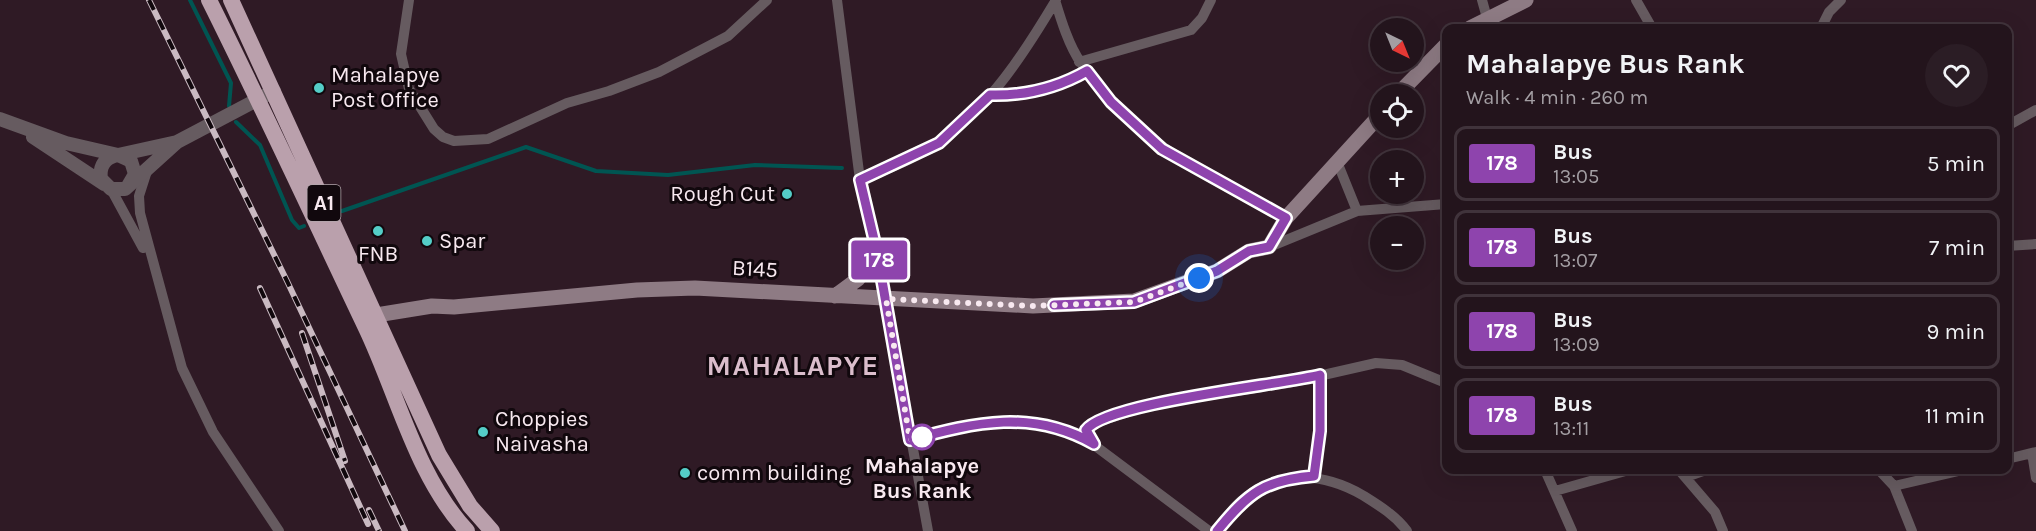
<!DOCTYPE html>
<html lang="en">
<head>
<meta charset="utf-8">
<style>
  body { margin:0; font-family:Karla,sans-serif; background:#2b1d25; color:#f1f3f6; height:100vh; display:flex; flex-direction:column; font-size:22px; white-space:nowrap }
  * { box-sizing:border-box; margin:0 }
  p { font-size:20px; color:#a39ea3 }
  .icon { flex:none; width:33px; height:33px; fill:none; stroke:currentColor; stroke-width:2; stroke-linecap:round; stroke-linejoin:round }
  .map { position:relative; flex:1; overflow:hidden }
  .side { position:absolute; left:1442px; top:24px; width:570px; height:450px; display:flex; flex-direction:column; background:#23141c; border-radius:12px; box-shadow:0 6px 24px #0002,0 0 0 2px #40333b }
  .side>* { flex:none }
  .badge { padding:0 12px; border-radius:4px; font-size:21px; line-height:39px }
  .needle { width:39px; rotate:137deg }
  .controls { position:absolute; left:1370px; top:18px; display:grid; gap:12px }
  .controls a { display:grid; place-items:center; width:54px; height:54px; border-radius:50%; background:#23141c; box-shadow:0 6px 24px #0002,0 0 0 2px #40333b; font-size:30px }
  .you { position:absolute; width:30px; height:30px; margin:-15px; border:4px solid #fff; border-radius:50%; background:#1a73e8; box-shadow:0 0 0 9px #1a73e833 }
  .map>.badge { position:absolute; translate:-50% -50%; box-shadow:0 0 0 3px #fff }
  .round { display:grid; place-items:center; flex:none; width:63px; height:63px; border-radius:32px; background:#2b1d25 }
  .overview { display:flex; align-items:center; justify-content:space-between; height:102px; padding:0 24px }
  h1 { font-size:28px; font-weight:700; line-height:45px }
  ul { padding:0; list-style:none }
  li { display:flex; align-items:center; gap:18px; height:75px; margin:0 12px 9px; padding:0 12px; border:3px solid #40333b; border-radius:12px }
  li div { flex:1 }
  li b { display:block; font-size:22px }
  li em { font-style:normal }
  li .badge { min-width:66px; font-weight:700; text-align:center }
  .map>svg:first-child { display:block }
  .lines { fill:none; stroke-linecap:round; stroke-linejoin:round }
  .stream { stroke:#005552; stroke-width:4 }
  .minor { stroke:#665b60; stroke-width:10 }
  .tertiary { stroke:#665b60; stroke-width:14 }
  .secondary { stroke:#8e7b84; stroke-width:15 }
  .trunk { stroke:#baa0ac; stroke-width:16 }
  .rail-casing { stroke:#cabac2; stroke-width:6 }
  .rail { stroke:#11080d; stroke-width:4; stroke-dasharray:11; stroke-linecap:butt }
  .line-casing { stroke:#fff; stroke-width:14 }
  .line { stroke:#8e44ad; stroke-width:9 }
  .walk { stroke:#f8e9f0; stroke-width:6; stroke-dasharray:0 10.8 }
  .poi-dot { fill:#54cdc7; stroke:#11080d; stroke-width:2 }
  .stop-dot { fill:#fff; stroke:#8e44ad; stroke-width:3 }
  .labels { text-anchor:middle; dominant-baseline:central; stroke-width:6; stroke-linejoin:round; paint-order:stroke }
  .shield { fill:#11080d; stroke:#b3a6ac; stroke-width:1.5 }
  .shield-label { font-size:21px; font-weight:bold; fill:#f8e9f0 }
  .poi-label { font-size:22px; fill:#f8e9f0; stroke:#11080d; text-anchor:start }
  .street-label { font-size:22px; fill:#f8e9f0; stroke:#11080d }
  .stop-label { font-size:22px; font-weight:bold; fill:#f8e9f0; stroke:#11080d }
  .district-label { font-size:28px; font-weight:bold; letter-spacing:1.5px; fill:#dbbecc; stroke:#11080d }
</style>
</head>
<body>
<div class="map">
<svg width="2036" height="531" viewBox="0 0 2036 531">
  <rect width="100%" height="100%" fill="#2f1a25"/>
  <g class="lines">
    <!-- stream -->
    <path class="stream" d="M190,0L231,83L229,106
      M236,122L260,145L292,220L299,228L304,226
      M342,211L526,147L596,171L668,175L755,165L842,168"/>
    <!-- minor -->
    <path class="minor" d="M409,0L401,54L409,89L434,129L443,137L454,141L488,139L567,103L609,91L659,72L728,36L767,0
      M837,0L860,180L877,252L928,531
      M1055,0C1061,20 1069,46 1081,63C1134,142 1206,175 1286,218
      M1482,0L1487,18
      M1636,0L1652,28
      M1821,28L1829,12L1841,0
      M1079,62L1191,30L1202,18L1211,0
      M990,95C1024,96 1057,88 1087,71
      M2007,126L2036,110
      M1338,164L1357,211
      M147,171L139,196L140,213L182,368L213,432L279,531
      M860,180C886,169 916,159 939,142C990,107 1025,52 1056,0
      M111,189L143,248
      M2007,246L2036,244
      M1269,247L1357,211L1446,204
      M910,440C972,424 1033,410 1091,443
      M2032,453L2036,478
      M2007,459L2036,452
      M1545,470L1572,531
      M1679,470L1715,512L1723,531
      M1879,470L1894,486L1912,531
      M1314,476L1319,431L1320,375
      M1686,477L1706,470
      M1894,486L1963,470
      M1555,491L1629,470
      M1209,531L1094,445L1086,430L1089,425L1152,404L1288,383L1376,363L1402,365L1446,383
      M1217,531C1224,522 1231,510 1240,502C1278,469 1323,472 1364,496C1380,506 1396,516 1407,531"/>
    <!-- tertiary -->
    <path class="tertiary" d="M0,119L66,143L118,155L177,142
      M33,137L104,184
      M128,186L135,174L131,161L118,155C105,157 99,166 101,179L111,189H125L177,142L274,91"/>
    <!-- secondary -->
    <path class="secondary" d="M1470,28L1526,0
      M1398,94L1446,45
      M835,296L858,279L877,252
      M364,317L432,306L454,307L637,290L695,288L1033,306L1134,301L1217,271L1249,251L1269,247L1286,218L1380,115"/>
    <!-- trunk -->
    <path class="trunk" d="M209,0C263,108 314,219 366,328C398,395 416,476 467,531
      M231,0L439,455L470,506L492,531"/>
    <!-- rail casing -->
    <g class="rail-casing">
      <path id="rail" d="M149,0L287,281L405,531
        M260,288L368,524
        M302,333L345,461
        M369,510L379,531"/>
    </g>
    <!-- rail -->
    <use href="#rail" class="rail"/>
  </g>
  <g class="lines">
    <!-- line casing -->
    <g class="line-casing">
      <path id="line" d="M1054,305L1134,302L1217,271L1249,251L1269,247L1286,218L1162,149L1111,102L1087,71C1057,88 1024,96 990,95L939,143L860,180L877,252L910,440C976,422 1032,409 1094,444L1086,430C1104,403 1279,385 1320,375V431L1314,476C1264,480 1248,493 1217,531"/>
    </g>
    <!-- line -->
    <use href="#line" class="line"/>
    <!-- walk -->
    <path class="walk" d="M922,437L910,440L886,299L1033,306L1134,302L1199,278"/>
  </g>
  <!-- markers -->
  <g class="poi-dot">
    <circle cx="319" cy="88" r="6"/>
    <circle cx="787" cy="194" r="6"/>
    <circle cx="378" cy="231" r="6"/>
    <circle cx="427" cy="241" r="6"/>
    <circle cx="483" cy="432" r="6"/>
    <circle cx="685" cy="473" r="6"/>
  </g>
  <circle class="stop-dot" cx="922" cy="437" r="12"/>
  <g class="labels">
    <!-- shield labels -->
    <rect class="shield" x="307.5" y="185" width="33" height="36" rx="4.5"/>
    <g class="shield-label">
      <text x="324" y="203">A1</text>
    </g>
    <!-- poi labels -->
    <g class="poi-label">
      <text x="331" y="75">Mahalapye<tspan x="331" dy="25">Post Office</tspan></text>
      <text x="775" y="194" text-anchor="end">Rough Cut</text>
      <text x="439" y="241">Spar</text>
      <text x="378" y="254" text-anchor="middle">FNB</text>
      <text x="495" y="419">Choppies<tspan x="495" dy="25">Naivasha</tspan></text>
      <text x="697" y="473">comm building</text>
    </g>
    <!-- street labels -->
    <g class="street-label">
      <text transform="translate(755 269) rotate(3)">B145</text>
    </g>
    <!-- stop labels -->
    <g class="stop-label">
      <text x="922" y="466">Mahalapye<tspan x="922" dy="25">Bus Rank</tspan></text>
    </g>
    <!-- district labels -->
    <g class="district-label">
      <text x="793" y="365">MAHALAPYE</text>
    </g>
  </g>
</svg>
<div class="controls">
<a><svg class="needle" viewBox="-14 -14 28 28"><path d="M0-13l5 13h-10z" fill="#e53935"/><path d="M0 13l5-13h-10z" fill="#a39ea3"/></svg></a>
<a><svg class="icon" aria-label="locate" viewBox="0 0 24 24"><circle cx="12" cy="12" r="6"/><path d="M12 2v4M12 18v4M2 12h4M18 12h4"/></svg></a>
<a>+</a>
<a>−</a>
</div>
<div class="you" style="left:1199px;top:278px"></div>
<b class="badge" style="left:879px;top:260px;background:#8e44ad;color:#fff">178</b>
<section class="side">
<div class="overview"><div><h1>Mahalapye Bus Rank</h1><p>Walk · 4 min · 260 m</p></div><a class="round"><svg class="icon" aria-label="heart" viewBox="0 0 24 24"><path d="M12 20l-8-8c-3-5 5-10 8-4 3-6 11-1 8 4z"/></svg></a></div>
<ul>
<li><span class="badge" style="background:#8e44ad;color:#fff">178</span><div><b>Bus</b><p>13:05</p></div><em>5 min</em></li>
<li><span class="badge" style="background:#8e44ad;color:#fff">178</span><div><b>Bus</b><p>13:07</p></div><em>7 min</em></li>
<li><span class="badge" style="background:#8e44ad;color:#fff">178</span><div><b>Bus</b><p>13:09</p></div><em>9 min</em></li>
<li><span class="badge" style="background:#8e44ad;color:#fff">178</span><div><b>Bus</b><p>13:11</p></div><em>11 min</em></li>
</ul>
</section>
</div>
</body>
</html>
